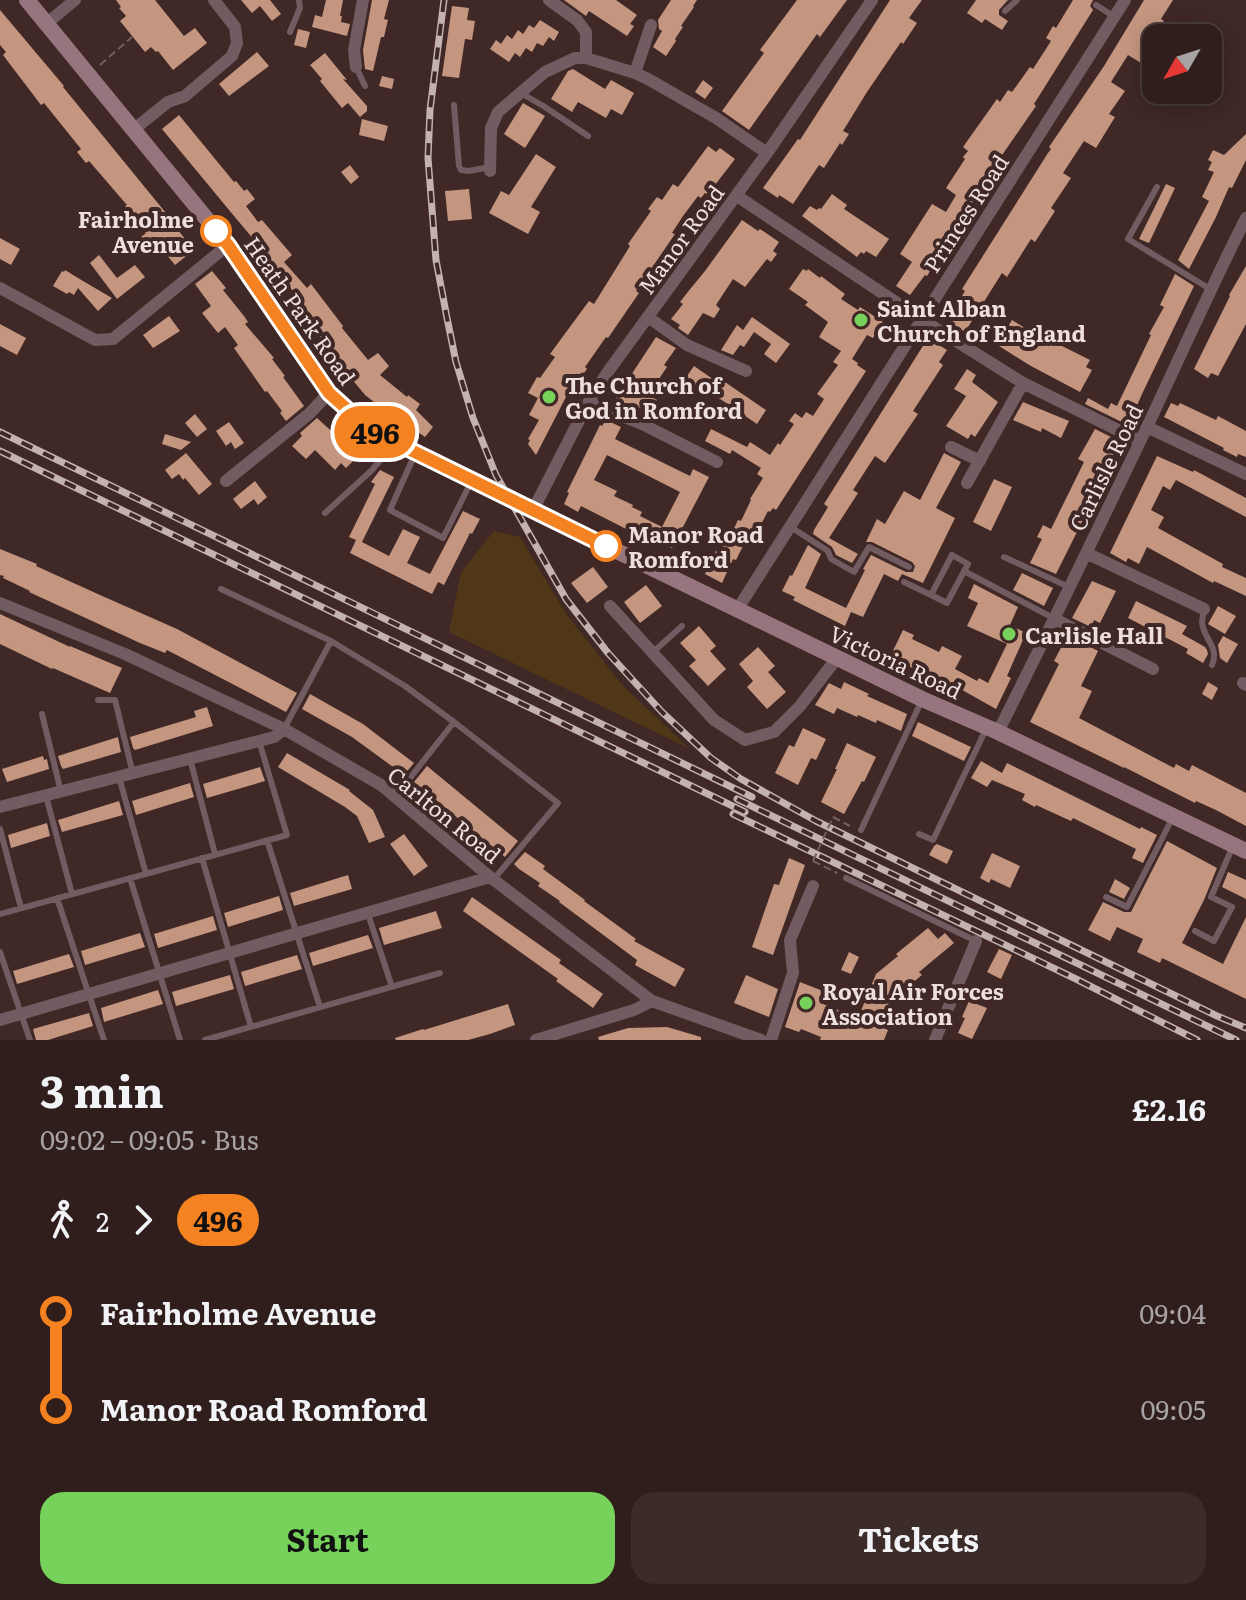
<!DOCTYPE html>
<html lang="en">
<head>
<meta charset="utf-8">
<style>
  body { margin:0; font-family:Literata,serif; background:#3b2b29; color:#f1f3f6; height:100vh; display:flex; flex-direction:column; font-size:30px; white-space:nowrap }
  * { box-sizing:border-box; margin:0 }
  p { font-size:26px; color:#a7a2a3 }
  .icon { flex:none; width:44px; height:44px; fill:none; stroke:currentColor; stroke-width:2; stroke-linecap:round; stroke-linejoin:round }
  .map { position:relative; height:1040px; overflow:hidden }
  .panel { display:flex; flex-direction:column; background:#2f1e1c; flex:1 }
  .panel>* { flex:none }
  .badge { padding:0 16px; border-radius:26px; font-size:28px; line-height:52px }
  .needle { width:52px; rotate:231deg }
  .controls { position:absolute; left:1142px; top:24px; display:grid; gap:16px }
  .controls a { display:grid; place-items:center; width:80px; height:80px; border-radius:16px; background:#2f1e1c; box-shadow:0 4px 20px #0003,0 0 0 2px #4a3c3b; font-size:40px }
  .map>.badge { position:absolute; translate:-50% -50%; box-shadow:0 0 0 4px #fff }
  .legs { display:flex; align-items:center; gap:12px; height:88px; padding:0 40px; font-size:26px }
  .legs p { margin-inline-start:auto }
  .headline { display:flex; align-items:center; justify-content:space-between; height:136px; padding:0 40px }
  h1 { font-size:44px; font-weight:700; line-height:60px }
  .cta { display:flex; gap:16px; margin-top:auto; padding:16px 40px }
  .cta a { flex:1; height:92px; border-radius:24px; background:#76d25a; color:#111; font-size:32px; font-weight:700; line-height:92px; text-align:center }
  .cta a+a { background:#3b2b29; color:#f1f3f6 }
  ul { padding:0 40px; list-style:none }
  li { display:flex; align-items:center; gap:28px; height:96px; font-size:30px }
  li i { display:grid; place-items:center; width:12px; height:100%; margin:0 10px; background:currentColor }
  li i::after { content:''; width:20px; height:20px; margin:-10px; border:6px solid; border-radius:50%; background:#2f1e1c }
  li p { margin-inline-start:auto }
  li:first-child i { background:linear-gradient(#0000 50%,currentColor 0) }
  li:last-child i { background:linear-gradient(currentColor 50%,#0000 0) }
  .map>svg:first-child { display:block }
  .green { fill:#503717 }
  .building { fill:#c49680; fill-rule:evenodd }
  .lines { fill:none; stroke-linecap:round; stroke-linejoin:round }
  .path { stroke:#745f5e; stroke-width:2; stroke-dasharray:8 4; stroke-linecap:butt }
  .lane { stroke:#725c62; stroke-width:6 }
  .street { stroke:#725c62; stroke-width:12 }
  .secondary { stroke:#97757e; stroke-width:16 }
  .rail-casing { stroke:#c4b2b1; stroke-width:7 }
  .rail { stroke:#3f2826; stroke-width:4; stroke-dasharray:12; stroke-linecap:butt }
  .path-bridge { stroke:#745f5e; stroke-width:2; stroke-dasharray:8 4; stroke-linecap:butt }
  .secondary-bridge { stroke:#97757e; stroke-width:16 }
  .line-1-casing { stroke:#fff; stroke-width:18 }
  .line-1 { stroke:#f58220; stroke-width:12 }
  .stop-1-dot { fill:#fff; stroke:#f58220; stroke-width:4 }
  .poi-dot { fill:#76d25a; stroke:#3f2826; stroke-width:3 }
  .labels { text-anchor:middle; dominant-baseline:central; stroke-width:8; stroke-linejoin:round; paint-order:stroke }
  .street-label { font-size:22px; fill:#eededd; stroke:#3f2826 }
  .stop-label { font-size:22px; font-weight:bold; fill:#eededd; stroke:#3f2826; text-anchor:end }
  .poi-label { font-size:22px; font-weight:bold; fill:#eededd; stroke:#3f2826; text-anchor:start }
</style>
</head>
<body>
<div class="map">
<svg width="1246" height="1040" viewBox="0 0 1246 1040">
  <rect width="100%" height="100%" fill="#3f2826"/>
  <!-- green -->
  <path class="green" d="M494,531L520,537L567,615L623,686L690,749L449,632L461,572Z"/>
  <!-- building -->
  <path class="building" d="M116,0H155L184,36L195,28L207,43L173,70L158,51L156,52L151,47L145,52L120,21L126,16L119,8L121,7Z
    M241,0H270L281,14L272,21L260,6L252,13Z
    M326,0H343L340,16H342L341,22L350,24L347,36L312,27L315,15L322,17Z
    M372,0H389L384,19L388,20L384,37H381L373,71L365,69L363,50Z
    M564,0H616L637,15L630,24L634,26L627,36L589,11L586,16Z
    M671,0H697L693,6L694,7L681,26L683,27L675,39L676,41L666,56L653,47L662,31L659,29L658,20Z
    M797,0H847L820,37L817,34L749,130L722,111L764,53L760,50Z
    M890,0H922L909,18L917,23L903,44L901,42L867,92L843,131L849,134L842,145L840,143L824,168L819,165L793,204L779,195L778,198L763,188L798,139L800,140Z
    M976,0H1008L999,10V15L1008,21L1002,30L985,19L982,23L967,13Z
    M1073,0H1093L1090,6L1093,10L1034,104L1036,106L1000,158L927,276L925,275L910,295L896,286L912,262L900,254L932,204L946,212L956,195L946,188L965,159L963,157L968,151L963,147L997,99L1000,102L1008,90L1012,92L1030,67L1033,69L1051,41L1046,38L1053,26L1056,28Z
    M1144,0H1173L1161,19L1164,21L1157,32L1159,33L1141,63L1128,55L1111,82L1125,91L1109,114L1115,117L1096,148L1084,141L1063,173L1071,178L1051,208L1055,211L1035,242L1031,239L1007,277L1002,273L965,332L949,322L952,317L950,316L965,291L962,289L1048,153L1051,149L1049,147L1104,66Z
    M452,6L469,8L467,20L475,21L472,40L465,39L459,78L442,76Z
    M0,10L64,86L63,87L170,218L169,219L194,250L175,265L158,244L145,254L135,242L146,233L125,206L127,205L89,161L86,163L77,152L81,149L44,103L41,105L3,55L6,52L0,45Z
    M540,20L559,32L554,41L549,37L543,46L537,43L532,52L526,48L520,57L515,53L509,62L490,49L496,40L501,44L507,35L512,39L518,30L523,34L529,25L534,28Z
    M298,29L310,32L306,48L294,45Z
    M257,52L269,66L229,96L219,84Z
    M325,53L347,80L343,79L367,106V111L360,117L348,103L342,108L320,81L322,79L310,65Z
    M573,69L605,89L611,80L634,93L622,115L611,109L606,118L578,102L572,112L551,99L568,71Z
    M382,76L394,79L392,89L379,86Z
    M703,80L713,88L705,99L695,92Z
    M523,103L545,116L525,148L504,134Z
    M179,115L234,182L236,181L244,191L247,189L255,199L246,206L258,222L262,220L292,255L284,262L307,288L311,284L343,326L342,328L368,360L378,353L389,366L380,375L407,397L408,395L420,404L416,410L433,427L425,437L384,408L383,409L365,395L332,355L334,353L306,320L308,318L293,300L297,296L253,243L255,241L234,216L162,129Z
    M362,119L388,126L384,141L359,135Z
    M1246,134V160L1232,188L1229,187L1216,217L1189,269L1178,260L1209,201L1202,197L1214,172L1208,170L1212,162L1208,160L1213,150L1224,155Z
    M708,146L716,152L720,148L735,159L708,194L705,193L701,198L698,196L683,216L672,233L675,234L636,291L639,293L608,338L606,337L585,367L587,369L566,397L536,455L528,444L530,440L528,439L539,420L529,415L538,398L528,393L537,377L540,378L555,357L550,354L589,301L594,304L630,246L628,244L651,211L648,209L657,197L662,200L673,184L678,187Z
    M536,154L556,167L531,207L540,212L528,234L489,213L501,191L509,195Z
    M350,165L359,177L351,184L341,172Z
    M1166,184L1175,188L1149,243L1139,239Z
    M469,189L472,219L448,221L445,191Z
    M832,194L847,205L844,209L889,239L876,257L866,251L864,254L861,252L857,257L802,216L810,206L817,210L819,208L821,209Z
    M742,220L758,231L760,229L779,242L773,251L777,254L771,262L767,259L745,287L733,279L716,305L720,309L714,318L703,313L688,335L678,328L680,325L671,319L683,304L680,302L687,293L705,271Z
    M0,238L20,249L11,265L0,259Z
    M99,255L117,278L135,265L145,277L117,299L90,263Z
    M1246,266V324L1218,376L1211,373L1208,378L1194,369L1230,296L1229,295Z
    M803,269L807,271L808,269L820,278L821,276L845,294L841,299L858,310L860,307L883,322L873,338L867,335L852,359L858,363L857,365L866,371L776,510L773,508L770,512L768,511L758,530L755,528L747,545L744,544L736,560L733,559L722,583L705,574L716,551L719,552L727,535L730,537L738,520L741,521L751,500L750,499L763,478L757,474L761,468L732,450L730,454L705,441L711,429L747,447L750,442L770,455L778,443L780,445L794,424L789,421L795,413L802,418L806,412L813,416L824,399L817,394L838,365L833,362L841,351L819,337L828,322L805,305L808,302L789,289Z
    M65,270L83,281L112,298L98,311L78,288L74,295L69,292L67,294L53,286L62,271L64,272Z
    M212,271L226,288L223,290L244,316L248,322L245,324L274,358L272,359L285,376L283,377L304,406L286,421L280,413L282,411L267,391L265,392L234,348L238,345L225,327L218,333L202,313L211,306L195,284Z
    M1175,274L1194,286L1142,394L1133,415L1136,416L1130,426L1085,404L1088,398L1108,409L1111,403L1117,406L1151,335L1149,334L1164,307L1160,305Z
    M169,316L180,331L153,348L143,335Z
    M752,317L790,344L776,363L764,354L771,344L754,332L744,347L740,345L733,355L721,350L737,325L743,330Z
    M1012,320L1041,338L1042,336L1090,360L1086,367L1092,370L1080,392L1031,366L999,346L1005,337L1003,335Z
    M0,324L26,338L17,355L0,346Z
    M656,337L676,348L664,365L667,367L648,395L657,400L648,413L634,404L631,408L616,398Z
    M926,341L930,344L932,341L947,350L939,362L943,365L913,411L918,414L885,463L875,456L853,490L858,493L829,538L858,554L852,563L836,555L832,547L813,534L814,530L828,507L824,504Z
    M694,366L720,384L722,380L766,410L757,424L707,390L705,394L695,387L692,390L682,383Z
    M967,369L976,375L972,382L998,402L975,437L971,434L968,439L946,426L966,396L954,389Z
    M1023,402L1069,421L1061,438L1042,428L1041,432L1013,420Z
    M1171,403L1178,406L1180,403L1216,420L1218,416L1246,431V457L1238,454L1237,457L1223,450L1224,448L1164,417Z
    M195,414L207,429L197,437L185,423Z
    M317,418L338,437L335,441L355,459L346,468L341,463L335,470L315,450L306,459L292,446L302,436L300,433Z
    M606,420L621,427L615,439L690,476L693,469L709,477L672,548L649,536L648,538L633,530L632,532L581,506L578,512L564,504L569,493L567,492L600,425L602,426ZM607,455L680,492L662,527L640,516L642,512L632,507L633,505L614,496L617,491L594,480Z
    M229,422L244,443L235,449L231,442L226,446L216,431Z
    M1095,429L1119,441L1111,459L1113,460L1056,574L1030,563L1042,539L1037,537L1043,525L1051,529L1084,462L1078,459Z
    M165,434L191,442L181,450L162,444Z
    M186,453L212,484L199,495L185,478L183,480L179,474L172,479L165,470Z
    M944,453L961,462L936,508L955,518L923,583L902,574L898,581L884,574L863,617L851,612L845,626L793,600L795,597L782,591L790,575L792,576L808,545L821,554L805,588L846,608L865,570L863,569L871,555L906,572H913L915,566L912,562L872,542H866L877,519L885,524L904,491L920,500Z
    M1157,456L1193,472L1194,470L1246,498V517L1176,480L1170,490L1163,486L1151,510L1164,517L1158,528L1223,564L1222,567L1246,578V596L1214,581L1213,583L1147,547L1139,564L1128,558L1126,562L1110,553Z
    M380,470L394,477L362,542L389,556L403,529L420,537L407,563L430,574L463,511L480,519L472,534L470,533L444,585L438,582L432,594L350,553L356,540L349,537L375,484L371,482Z
    M994,479L1012,487L991,531L973,522Z
    M255,481L267,497L258,505L254,499L241,509L233,499Z
    M0,549L37,564L36,566L100,595L177,629L297,693L286,712L167,650L165,653L140,643L29,592L30,591L3,578L4,576L0,575Z
    M593,567L608,587L587,603L571,583Z
    M1022,573L1053,588L1044,606L1013,590Z
    M1092,581L1116,591L1100,623L1094,620L1091,627L1072,618Z
    M974,584L1018,607L1010,625L1026,633L1007,676L1011,678L996,709L948,682L937,678V680L890,657L903,630L914,635L912,639L939,652L942,646L962,656L955,669L977,681L979,678L988,683L1007,644L967,626L978,603L968,598Z
    M646,585L662,606L640,623L624,602Z
    M1136,601L1187,626L1182,634L1205,647L1207,650L1208,654L1203,663L1186,653L1188,649L1128,618Z
    M1218,606L1236,616L1225,634L1208,624Z
    M0,614L70,647V646L122,668L110,693L53,668L52,669L0,644Z
    M699,626L716,646L710,651L726,669L708,686L689,666L696,660L680,643Z
    M1223,636L1238,644L1227,663L1220,658L1218,645Z
    M1075,639L1098,651L1081,686L1092,691L1079,718L1174,768L1176,764L1189,771L1192,765L1246,793V826L1216,810L1196,801L1195,803L1124,767V768L1030,722L1059,664L1054,661L1064,642L1072,646Z
    M758,647L775,666L768,672L786,692L767,709L747,687L753,681L739,664Z
    M844,682L869,694L867,696L907,714L901,731L877,720L876,723L858,715L857,717L837,708L834,714L815,705L829,683L841,689Z
    M1208,682L1218,688L1212,700L1202,694Z
    M310,694L363,724L414,763L404,775L352,737L302,709Z
    M207,707L213,726L135,750L133,748L130,737L196,717L194,711Z
    M918,722L971,747L964,761L912,736Z
    M803,728L826,739L816,760L811,758L798,785L775,773L789,745L794,747Z
    M118,737L121,752L63,769L61,766L58,756Z
    M847,743L876,757L864,782L862,781L844,814L821,802L837,769H835Z
    M287,753L350,790L349,791L373,810L385,837L369,843L357,816L345,807L278,767Z
    M43,756L44,760L47,759L49,769L7,782L2,769Z
    M981,761L1002,773L1007,763L1140,829L1141,827L1157,835L1143,863L1132,858L1136,849L1073,818L1071,821L1036,805L1035,807L1022,800L1025,794L992,780L987,787L971,778Z
    M427,766L518,841L505,857L414,782Z
    M260,767L265,781L207,798L203,784Z
    M190,783L194,797L136,815L132,801Z
    M119,801L123,815L62,832L58,820Z
    M47,823L50,836L11,848L8,835Z
    M404,834L428,866L414,876L390,844Z
    M1167,841L1217,868L1204,900L1182,943L1223,964L1246,917V999L1162,958L1160,963L1137,952L1143,939L1117,927L1110,941L1088,930L1103,902L1124,912H1131Z
    M937,844L953,851L947,864L929,855L934,846Z
    M525,852L545,866L543,869L585,900L584,901L636,939L634,941L685,969L675,987L635,965L637,960L559,902L560,901L538,886L540,883L519,869L514,864Z
    M992,853L1020,866L1010,888L991,879L989,883L980,878Z
    M789,858L805,865L773,955L752,947L774,884L779,885Z
    M1228,872L1246,880V899L1222,887Z
    M348,875L352,889L294,906L290,893Z
    M1115,879L1130,888L1124,899L1109,892Z
    M279,896L283,910L228,927L224,913Z
    M472,897L561,960L559,963L603,994L593,1008L556,981L558,979L463,911Z
    M436,911L442,928L384,945L379,928Z
    M213,916L217,930L158,948L154,934Z
    M928,928L938,939L945,933L954,943L919,972L922,975L893,999L881,1027L888,1030L884,1040H820L821,1037L801,1029L799,1032L785,1027L800,982L828,993L823,1004L858,1018L876,974L898,956L896,954Z
    M140,933L145,947L85,965L81,951Z
    M368,935L373,948L313,966L309,953Z
    M999,949L1012,955L1001,979L987,972Z
    M849,952L859,957L851,974L841,970Z
    M69,954L74,967L17,984L13,971Z
    M297,955L302,969L245,986L241,972Z
    M230,975L234,989L176,1006L172,992Z
    M746,975L778,989L769,1017L734,1003Z
    M158,990L163,1004L104,1022L101,1008Z
    M969,1001L987,1008L972,1039L958,1033L965,1018L962,1017Z
    M508,1004L515,1025L490,1034L468,1040H396L395,1038L423,1029L424,1030Z
    M89,1013L93,1026L48,1040H36L33,1029Z
    M667,1027L701,1037V1040H599L598,1037L628,1028Z"/>
  <g class="lines">
    <!-- path -->
    <path class="path" d="M100,65L132,37
      M833,817L850,826
      M813,861L837,873"/>
    <!-- lane -->
    <path class="lane" d="M1096,5L1115,17
      M1005,11L1017,0
      M290,32L300,8L299,0
      M356,67L365,86
      M521,93L545,107L588,136
      M454,105L459,166L461,170L469,171L490,167
      M1157,187L1128,239L1210,289
      M414,456L390,510L443,538L472,480
      M325,513L372,470L392,446
      M789,526L828,551L831,559L854,572L869,547L909,567
      M952,555L968,564L947,603L931,595Z
      M1004,557L1069,587
      M964,571L1055,619
      M904,582L931,595
      M221,589L331,641
      M1204,609C1204,611 1202,620 1202,622C1203,639 1220,647 1212,665
      M652,653L682,626
      M98,700H115L133,774
      M42,714L61,792
      M284,729L331,641L405,686L454,722
      M190,759L215,854
      M119,777L146,874
      M46,796L72,894
      M395,797L454,722L558,803L493,880
      M0,829L21,908
      M861,830L922,700
      M919,834L933,840L987,727
      M267,840L320,1007
      M202,858L251,1027
      M130,878L180,1040
      M846,878L976,941
      M1106,897L1127,907L1173,817
      M57,898L104,1040
      M0,914L287,835L259,741
      M368,914L392,987
      M1195,931L1214,941L1232,907L1211,897L1232,848
      M0,952L30,1040
      M205,1040L440,973"/>
    <!-- street -->
    <path class="street" d="M549,0L577,20L586,32V58
      M46,24L75,0
      M356,67L354,50L363,0
      M635,73L651,25
      M133,130L168,102L185,96L232,56L237,43L235,27L214,0
      M490,171L491,128L498,112L545,72L575,58H586L635,73L648,79L716,118L767,153
      M737,196L921,319L1023,383L1140,441
      M0,288L95,340L113,339L228,245
      M648,317L687,345L746,371
      M588,403L642,424L717,462
      M1147,427L1246,474
      M951,447L980,461
      M226,481L309,414L329,393
      M967,483L1023,383
      M533,510L588,403L607,373L767,153L872,0
      M1086,553L1204,609
      M0,603L125,654L284,729L381,785L490,877L652,1001L761,1040
      M610,606L714,720L745,740L774,732L800,706L837,658
      M737,610L1125,0
      M1055,619L1153,669
      M1243,683L1246,685
      M998,732C1049,631 1098,529 1147,427C1180,357 1211,287 1246,218
      M0,807L259,741L274,737L284,729
      M0,1020L490,877
      M536,1040L634,1010L652,1001
      M771,1040L793,973L790,940L813,886
      M935,1040L976,941"/>
    <!-- secondary -->
    <path class="secondary" d="M27,0L228,245L329,393L370,430L415,453L487,486
      M528,508L922,699L998,732L1246,851"/>
    <!-- rail casing -->
    <g class="rail-casing">
      <path id="rail" d="M444,0L430,110L428,158L436,260L447,318L456,362L473,418L496,475L566,599L608,653L662,712L711,758L741,779L816,821L1217,1016L1246,1028
        M0,432L752,797
        M0,451L745,812
        M737,799L1236,1040
        M733,814L1076,979L1197,1040"/>
    </g>
    <!-- rail -->
    <use href="#rail" class="rail"/>
    <!-- path-bridge -->
    <path class="path-bridge" d="M813,861L833,817"/>
    <!-- secondary-bridge -->
    <path class="secondary-bridge" d="M487,486L528,508"/>
  </g>
  <g class="lines">
    <!-- line-1 casing -->
    <g class="line-1-casing">
      <path id="line-1" d="M216,231L228,245L329,393L370,430L606,546"/>
    </g>
    <!-- line-1 -->
    <use href="#line-1" class="line-1"/>
  </g>
  <!-- markers -->
  <g class="stop-1-dot">
    <circle cx="216" cy="231" r="14"/>
    <circle cx="606" cy="546" r="14"/>
  </g>
  <g class="poi-dot">
    <circle cx="861" cy="320" r="8"/>
    <circle cx="549" cy="397" r="8"/>
    <circle cx="1009" cy="634" r="8"/>
    <circle cx="806" cy="1003" r="8"/>
  </g>
  <g class="labels">
    <!-- street labels -->
    <g class="street-label">
      <text transform="translate(965 213) rotate(-57)">Princes Road</text>
      <text transform="translate(680 239) rotate(-54)">Manor Road</text>
      <text transform="translate(301 310) rotate(55)">Heath Park Road</text>
      <text transform="translate(1105 467) rotate(-64)">Carlisle Road</text>
      <text transform="translate(896 661) rotate(25)">Victoria Road</text>
      <text transform="translate(445 814) rotate(39)">Carlton Road</text>
    </g>
    <!-- stop labels -->
    <g class="stop-label">
      <text x="194" y="218">Fairholme<tspan x="194" dy="25">Avenue</tspan></text>
      <text x="628" y="533" text-anchor="start">Manor Road<tspan x="628" dy="25">Romford</tspan></text>
    </g>
    <!-- poi labels -->
    <g class="poi-label">
      <text x="877" y="307">Saint Alban<tspan x="877" dy="25">Church of England</tspan></text>
      <text x="565" y="384">The Church of<tspan x="565" dy="25">God in Romford</tspan></text>
      <text x="1025" y="634">Carlisle Hall</text>
      <text x="822" y="990">Royal Air Forces<tspan x="822" dy="25">Association</tspan></text>
    </g>
  </g>
</svg>
<div class="controls">
<a><svg class="needle" viewBox="-14 -14 28 28"><path d="M0-13l5 13h-10z" fill="#e53935"/><path d="M0 13l5-13h-10z" fill="#a7a2a3"/></svg></a>
</div>
<b class="badge" style="left:375px;top:432px;background:#f58220;color:#111">496</b>
</div>
<section class="panel">
<div class="headline"><div><h1>3 min</h1><p>09:02 – 09:05 · Bus</p></div><b>£2.16</b></div>
<div class="legs"><svg class="icon" aria-label="walk" viewBox="0 0 24 24"><circle cx="13" cy="4" r="2"/><path d="M13 8l-2 6 4 7M11 14l-3 7M7 12l3-4h3l4 4"/></svg>2<svg class="icon" aria-label="forward" viewBox="0 0 24 24"><path d="M9 5l7 7-7 7"/></svg><b class="badge" style="background:#f58220;color:#111">496</b></div>
<ul>
<li><i style="color:#f58220"></i><b>Fairholme Avenue</b><p>09:04</p></li>
<li><i style="color:#f58220"></i><b>Manor Road Romford</b><p>09:05</p></li>
</ul>
<div class="cta"><a>Start</a><a>Tickets</a></div>
</section>
</body>
</html>
